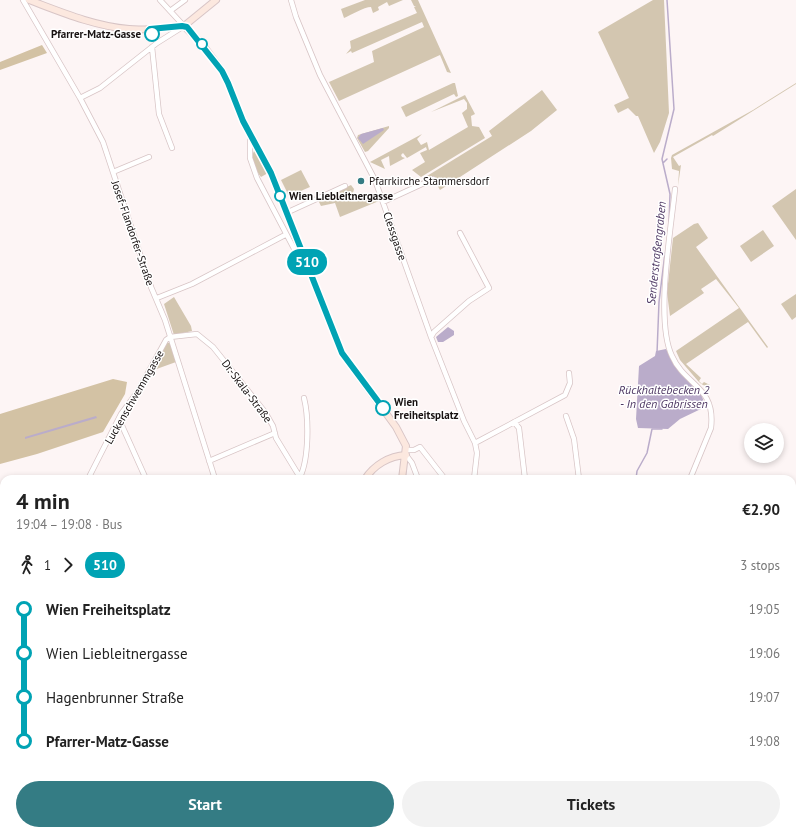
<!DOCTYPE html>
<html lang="en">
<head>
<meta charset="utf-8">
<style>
  body { margin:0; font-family:"PT Sans",sans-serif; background:#f2f2f2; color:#222; height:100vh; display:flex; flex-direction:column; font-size:15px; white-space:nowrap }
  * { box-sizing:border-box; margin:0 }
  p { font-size:13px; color:#767676 }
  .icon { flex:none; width:22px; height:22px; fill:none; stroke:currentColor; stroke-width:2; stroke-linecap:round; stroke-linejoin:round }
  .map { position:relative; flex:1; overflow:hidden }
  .drawer { position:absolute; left:0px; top:475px; width:796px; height:360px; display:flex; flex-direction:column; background:#fff; border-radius:12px 12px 0 0; box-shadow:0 2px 6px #0003 }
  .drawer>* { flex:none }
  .badge { padding:0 8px; border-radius:13px; font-size:14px; line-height:26px }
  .tools { position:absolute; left:744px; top:423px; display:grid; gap:8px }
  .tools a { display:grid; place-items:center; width:40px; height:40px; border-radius:50%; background:#fff; box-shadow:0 2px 6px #0003; font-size:20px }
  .map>.badge { position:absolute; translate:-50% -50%; box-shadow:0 0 0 2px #fff }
  .legs { display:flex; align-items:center; gap:6px; height:44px; padding:0 16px; font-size:13px }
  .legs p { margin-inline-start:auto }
  .summary { display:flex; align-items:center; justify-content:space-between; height:68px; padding:0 16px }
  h1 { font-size:22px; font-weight:800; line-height:30px }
  .button { display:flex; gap:8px; margin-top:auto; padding:8px 16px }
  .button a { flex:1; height:46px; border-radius:24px; background:#347c84; color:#fff; font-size:16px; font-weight:800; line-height:46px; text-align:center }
  .button a+a { background:#f2f2f2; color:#222 }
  ul { padding:0 16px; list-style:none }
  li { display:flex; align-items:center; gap:14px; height:44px; font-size:15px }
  li i { display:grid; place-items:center; width:6px; height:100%; margin:0 5px; background:currentColor }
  li i::after { content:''; width:10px; height:10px; margin:-5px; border:3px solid; border-radius:50%; background:#fff }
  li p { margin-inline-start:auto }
  li:first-child i { background:linear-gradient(#0000 50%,currentColor 0) }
  li:last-child i { background:linear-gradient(currentColor 50%,#0000 0) }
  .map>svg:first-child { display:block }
  .green { fill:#d3c6b0 }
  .forest { fill:#d3c2a4 }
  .water { fill:#baacca }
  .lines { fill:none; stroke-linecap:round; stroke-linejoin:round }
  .stream { stroke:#baacca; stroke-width:1.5 }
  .street-casing { stroke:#d8c5c6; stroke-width:6 }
  .secondary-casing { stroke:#d8c5c6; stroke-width:8 }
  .primary-casing { stroke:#d5d4d4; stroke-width:9 }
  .street { stroke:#fff; stroke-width:4.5 }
  .secondary { stroke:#fce8df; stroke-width:6 }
  .primary { stroke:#f9d2bf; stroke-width:7 }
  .tram { stroke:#544d4d; stroke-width:1 }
  .line-1-casing { stroke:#fff; stroke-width:9 }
  .line-1 { stroke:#00a3b4; stroke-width:6 }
  .stop-1-dot { fill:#fff; stroke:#00a3b4; stroke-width:2 }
  .poi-dot { fill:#347c84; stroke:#fff; stroke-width:1.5 }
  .labels { text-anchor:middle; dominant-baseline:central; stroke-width:3; stroke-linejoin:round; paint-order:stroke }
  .stop-label { font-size:11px; font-weight:bold; fill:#171111; stroke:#fff; text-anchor:start }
  .poi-label { font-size:11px; fill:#171111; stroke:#fff; text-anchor:start }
  .street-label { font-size:11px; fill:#171111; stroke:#fff }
  .water-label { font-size:12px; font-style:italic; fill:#4f3964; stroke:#fff }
</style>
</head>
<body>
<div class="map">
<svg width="796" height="835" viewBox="0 0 796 835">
  <rect width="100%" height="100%" fill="#fdf5f5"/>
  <!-- green -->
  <path class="green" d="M365,0H403L389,6L387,2L378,7L379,10L373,13L371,7C364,7 351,15 344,18L341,9Z
    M411,0H418L451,73L447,72L440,55L339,101L329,82L374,62L372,51L424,27L422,22L352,53L351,51L346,54L351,48L350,41L417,13L414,7L416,6H412H414Z
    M653,0H664L669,113L660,142L654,153L638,116H636L628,108L618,113L614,105L629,98L598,32Z
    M453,83H455L458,96L456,97L454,94L406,117L401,107Z
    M796,83V84L713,136L712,135L673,157L679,166L681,165L678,186L679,171L672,169L671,158L672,155L753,110Z
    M542,90L557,110L531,131L440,190L433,178L429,179L427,176L492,136L489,131Z
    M465,95L475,114L471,116L472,126L479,127L485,138L421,177L412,170L425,162L420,153L427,150L426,147L407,158L403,153L401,155L402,157L405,158L390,166L389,156L381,160L385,169L370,162L422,134L417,139L421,145L427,142L429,150L468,127L462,113L467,109V103L464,99L431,112Z
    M389,126V128L368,151L365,152L357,138L358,135Z
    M254,151L258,152L268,173L261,177C256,172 250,158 254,151Z
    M301,170L310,187L289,196L281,180Z
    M351,185L354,189L353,193L356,197L362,195L379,199V201L340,217L335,203L321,206L318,200Z
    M796,189V240L772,206Z
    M698,223L708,238L696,247L768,347L767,348L748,322L686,364L701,378L699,381L702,384L704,382L710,385C705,387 702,385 698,381L680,360L676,351L739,308L716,279L701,289L704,293L670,316L667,293L673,238L694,224Z
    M763,230L774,246L751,262L740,246Z
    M796,294V317L792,320L781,304Z
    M174,297L191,326L192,331L174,335L164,304Z
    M167,342L171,344L176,362L151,371Z
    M4,533V570L0,571V534Z
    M561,831H589L592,835H565Z"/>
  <!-- forest -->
  <path class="forest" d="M42,45L47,53L0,70V62Z
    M113,379L127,382L125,394L103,432L37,454L0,464V414Z
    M796,487V519L792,518V490Z
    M5,831H33L34,835H7Z"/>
  <!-- water -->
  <path class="water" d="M383,128L384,130L363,144L358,138L361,134Z
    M448,327L454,331V335L443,342H438L436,337Z
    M666,349C677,368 702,384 705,407L680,419L668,429L638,428L636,419L639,366L655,356L656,351Z
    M96,416L97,418L25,439V437Z"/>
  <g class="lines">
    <!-- stream -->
    <path class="stream" d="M667,0L674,109L662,159L670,194L669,223
      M663,163L667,159
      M657,353L659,302L665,253
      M636,479L637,471L647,453L652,429H662"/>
    <!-- street casing -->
    <g class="street-casing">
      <path id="street" d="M23,0L80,98L103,142L151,287L165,320L215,479
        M291,0L296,17L320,75L375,180L431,337L464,421L475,443L477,453L474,479
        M170,11L185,0
        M150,29L157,43
        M152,47L159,114L172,148
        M80,98L100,88L157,43L184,26L160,0
        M250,136V158L257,178L301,262L308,269
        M113,172L149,157
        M675,189C671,229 655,321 672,356C685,386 716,386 711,428L690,479
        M383,202L433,179
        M286,213L345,186
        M157,298L192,284L285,235
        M170,337L197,334L213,347L265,412L273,426L276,438L301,479
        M431,337L434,332L469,301L489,288L460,233
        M566,416L574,439L579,479
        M119,419L146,479
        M514,422L519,428L525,479
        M475,443L565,395L570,383L569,373
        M406,450H414L420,447L445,479
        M406,455L412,463L418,479
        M209,461L275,433
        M300,477C309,459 309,418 304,398
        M88,479L121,414L138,391L166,340L170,337
        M0,526L4,525
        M792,532H796
        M0,666L4,665
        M792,747L796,751
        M792,796L796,793
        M139,831L140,835
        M181,831L184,835
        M431,831L434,835
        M686,831L689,835
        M730,831L733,835
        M760,831L764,835
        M742,835L748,831"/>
    </g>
    <!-- secondary casing -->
    <g class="secondary-casing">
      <path id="secondary" d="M29,0C61,12 94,26 129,29C148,31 166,27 184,26
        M184,26L202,44L222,71L228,83L243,121L271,173L342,353L396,427L406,446L402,479
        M184,26L216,0
        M365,479C374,465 389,456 406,455
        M0,602H4
        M302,831L304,835
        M377,831V835"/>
    </g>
    <!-- primary casing -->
    <g class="primary-casing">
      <path id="primary" d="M792,672L796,671
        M91,835L101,831
        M111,835L123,831"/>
    </g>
    <!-- street -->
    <use href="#street" class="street"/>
    <!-- secondary -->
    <use href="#secondary" class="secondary"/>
    <!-- primary -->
    <use href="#primary" class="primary"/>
    <!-- tram -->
    <path class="tram" d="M65,835L81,831"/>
  </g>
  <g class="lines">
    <!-- line-1 casing -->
    <g class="line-1-casing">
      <path id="line-1" d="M152,34L150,29L182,26L187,27L222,71L228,83L243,121L271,173L342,353L383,408"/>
    </g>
    <!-- line-1 -->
    <use href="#line-1" class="line-1"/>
  </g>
  <!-- markers -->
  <g class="stop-1-dot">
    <circle cx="152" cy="34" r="7"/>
    <circle cx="202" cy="44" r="5"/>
    <circle cx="280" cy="196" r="5"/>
    <circle cx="383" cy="408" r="7"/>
  </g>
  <circle class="poi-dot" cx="361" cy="181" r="4"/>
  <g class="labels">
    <!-- stop labels -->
    <g class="stop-label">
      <text x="141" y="34" text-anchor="end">Pfarrer-Matz-Gasse</text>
      <text x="289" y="196">Wien Liebleitnergasse</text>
      <text x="394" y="402">Wien<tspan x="394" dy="13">Freiheitsplatz</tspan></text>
    </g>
    <!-- poi labels -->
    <g class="poi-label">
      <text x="369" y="181">Pfarrkirche Stammersdorf</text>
    </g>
    <!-- street labels -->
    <g class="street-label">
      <text transform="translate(133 233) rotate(71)">Josef-Flandorfer-Straße</text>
      <text transform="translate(395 236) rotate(71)">Clessgasse</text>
      <text transform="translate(247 391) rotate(53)">Dr.-Skala-Straße</text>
      <text transform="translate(134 397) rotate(-60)">Luckenschwemmgasse</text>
    </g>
    <!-- water labels -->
    <g class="water-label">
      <text transform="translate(656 253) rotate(-84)">Senderstraßengraben</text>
      <text x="664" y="389">Rückhaltebecken 2<tspan x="664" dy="14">- In den Gabrissen</tspan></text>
    </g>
  </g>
</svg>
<div class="tools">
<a><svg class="icon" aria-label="layers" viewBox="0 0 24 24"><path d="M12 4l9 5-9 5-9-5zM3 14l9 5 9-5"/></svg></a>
</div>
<b class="badge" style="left:307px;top:262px;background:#00a3b4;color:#fff">510</b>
<section class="drawer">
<div class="summary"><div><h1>4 min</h1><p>19:04 – 19:08 · Bus</p></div><b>€2.90</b></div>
<div class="legs"><svg class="icon" aria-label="walk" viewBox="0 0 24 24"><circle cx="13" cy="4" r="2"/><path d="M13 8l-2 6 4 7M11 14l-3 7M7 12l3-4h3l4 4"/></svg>1<svg class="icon" aria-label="forward" viewBox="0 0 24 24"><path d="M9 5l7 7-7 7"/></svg><b class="badge" style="background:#00a3b4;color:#fff">510</b><p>3 stops</p></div>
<ul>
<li><i style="color:#00a3b4"></i><b>Wien Freiheitsplatz</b><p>19:05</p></li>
<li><i style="color:#00a3b4"></i><span>Wien Liebleitnergasse</span><p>19:06</p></li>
<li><i style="color:#00a3b4"></i><span>Hagenbrunner Straße</span><p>19:07</p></li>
<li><i style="color:#00a3b4"></i><b>Pfarrer-Matz-Gasse</b><p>19:08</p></li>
</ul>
<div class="button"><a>Start</a><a>Tickets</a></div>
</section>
</div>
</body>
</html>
